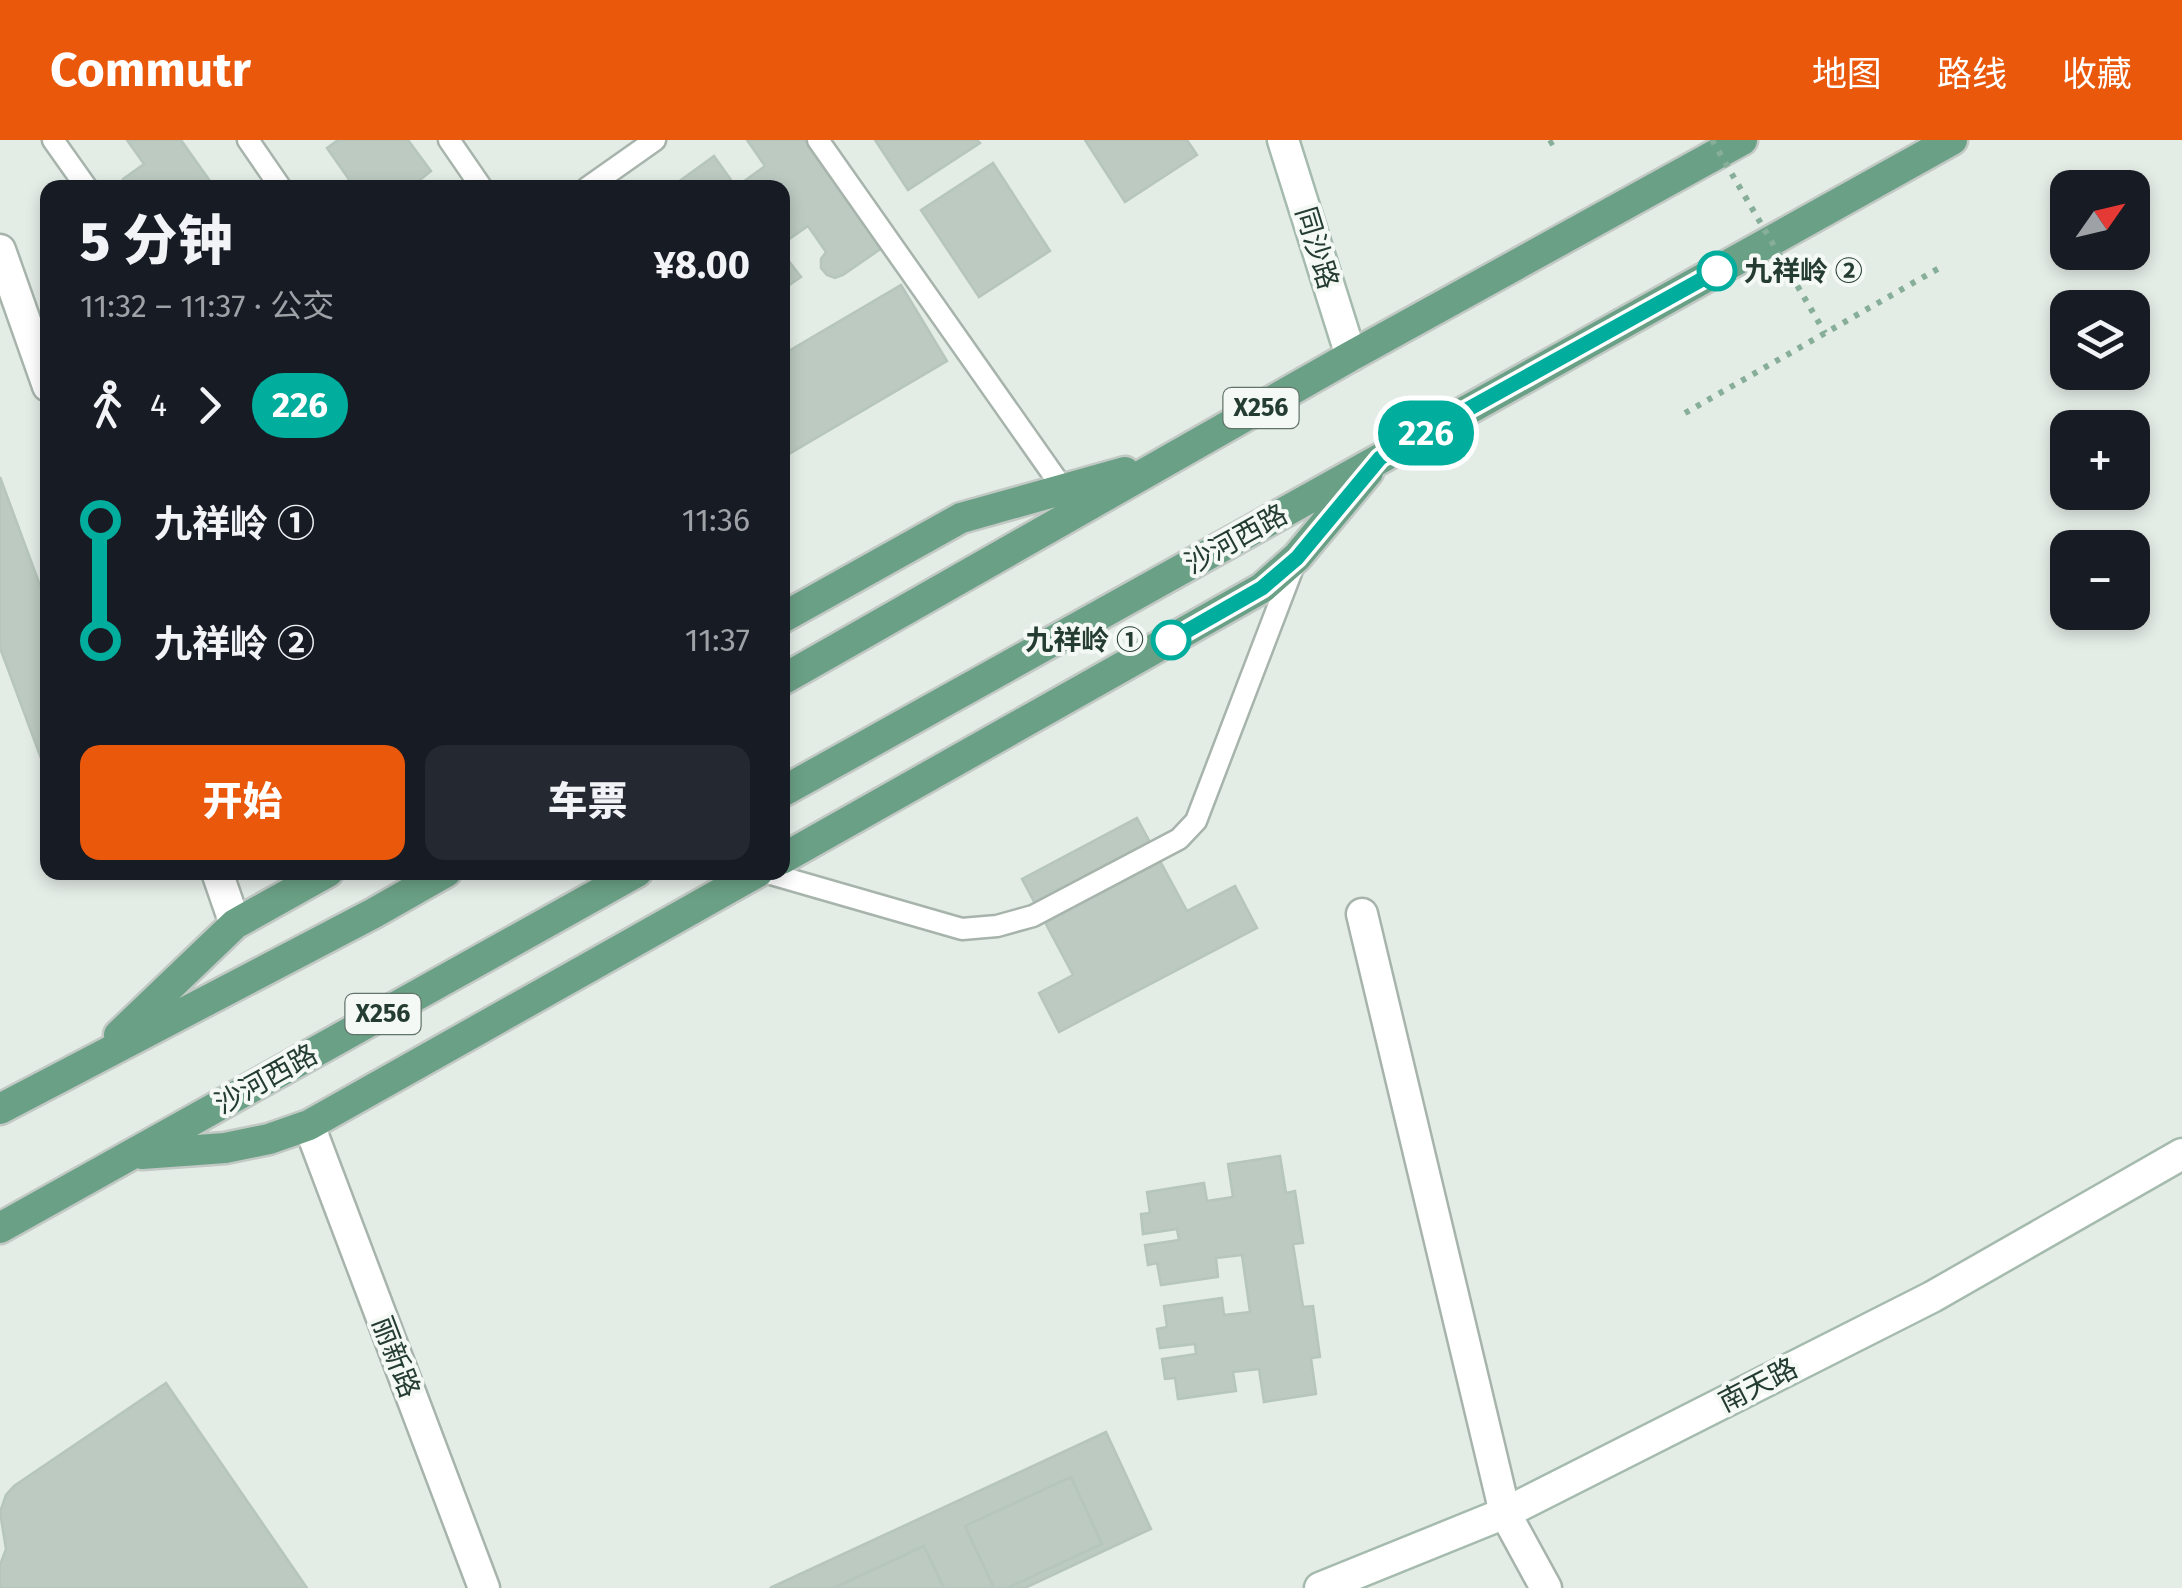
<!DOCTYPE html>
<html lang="zh">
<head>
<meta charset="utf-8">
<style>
  body { margin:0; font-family:"Fira Sans","Noto Sans SC",sans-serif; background:#242831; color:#f1f3f6; height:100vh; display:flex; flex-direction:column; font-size:38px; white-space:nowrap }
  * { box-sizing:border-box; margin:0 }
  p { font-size:32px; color:#9ea1a6 }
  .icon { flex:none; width:55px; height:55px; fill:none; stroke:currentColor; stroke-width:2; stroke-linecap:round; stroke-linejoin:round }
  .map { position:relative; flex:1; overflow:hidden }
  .side { position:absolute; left:40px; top:40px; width:750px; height:700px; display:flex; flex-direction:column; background:#171b24; border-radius:20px; box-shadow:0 5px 15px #0003 }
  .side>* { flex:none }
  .badge { padding:0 20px; border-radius:32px; font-size:35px; line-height:65px }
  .needle { width:65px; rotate:56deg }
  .controls { position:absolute; left:2050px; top:30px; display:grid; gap:20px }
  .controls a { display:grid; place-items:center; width:100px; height:100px; border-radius:20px; background:#171b24; box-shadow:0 5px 15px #0003; font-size:50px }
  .map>.badge { position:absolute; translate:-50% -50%; box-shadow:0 0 0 5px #fff }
  .legs { display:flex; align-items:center; gap:15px; height:110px; padding:0 40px; font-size:32px }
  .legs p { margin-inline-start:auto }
  .summary { display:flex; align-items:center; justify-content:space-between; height:170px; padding:0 40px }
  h1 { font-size:55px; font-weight:800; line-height:75px }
  .button { display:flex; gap:20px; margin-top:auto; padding:20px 40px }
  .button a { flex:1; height:115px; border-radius:20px; background:#ea580c; color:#fff; font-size:40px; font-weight:800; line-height:115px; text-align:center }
  .button a+a { background:#242831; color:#f1f3f6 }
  ul { padding:0 40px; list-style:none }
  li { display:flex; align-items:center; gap:35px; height:120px; font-size:38px }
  li i { display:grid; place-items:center; width:15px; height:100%; margin:0 12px; background:currentColor }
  li i::after { content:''; width:25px; height:25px; margin:-12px; border:8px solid; border-radius:50%; background:#171b24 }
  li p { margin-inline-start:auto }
  li:first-child i { background:linear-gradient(#0000 50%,currentColor 0) }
  li:last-child i { background:linear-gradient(currentColor 50%,#0000 0) }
  header { display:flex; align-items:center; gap:60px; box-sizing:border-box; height:140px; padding:0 50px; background:#ea580c; color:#fff }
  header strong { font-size:48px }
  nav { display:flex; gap:55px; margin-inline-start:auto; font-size:35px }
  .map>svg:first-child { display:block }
  .building { fill:#bccac1; stroke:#b6c6bc; stroke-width:2.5 }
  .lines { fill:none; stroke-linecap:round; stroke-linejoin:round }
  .lane-casing { stroke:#a7b4ac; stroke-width:25 }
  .street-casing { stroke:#a7b4ac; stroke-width:35 }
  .secondary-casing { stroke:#a5bbae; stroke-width:35 }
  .primary-casing { stroke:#c2c9c5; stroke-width:35 }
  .path { stroke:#86ae98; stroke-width:6; stroke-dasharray:5 8; stroke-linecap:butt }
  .lane { stroke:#fff; stroke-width:20 }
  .street { stroke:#fff; stroke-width:30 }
  .secondary { stroke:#fff; stroke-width:30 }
  .primary { stroke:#6aa085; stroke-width:30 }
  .path-bridge { stroke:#86ae98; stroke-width:6; stroke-dasharray:5 8; stroke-linecap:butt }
  .line-1-casing { stroke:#fff; stroke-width:22 }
  .line-1 { stroke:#01ad9c; stroke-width:15 }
  .stop-1-dot { fill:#fff; stroke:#01ad9c; stroke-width:5 }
  .labels { text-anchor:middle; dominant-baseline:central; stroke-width:8; stroke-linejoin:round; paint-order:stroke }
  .shield { fill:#f4f9f5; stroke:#62756b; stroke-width:2.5 }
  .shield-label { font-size:25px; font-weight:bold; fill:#243d30 }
  .street-label { font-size:28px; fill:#243d30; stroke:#f4f9f5 }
  .stop-label { font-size:28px; font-weight:bold; fill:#243d30; stroke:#f4f9f5; text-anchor:start }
</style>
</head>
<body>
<header>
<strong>Commutr</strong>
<nav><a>地图</a><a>路线</a><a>收藏</a></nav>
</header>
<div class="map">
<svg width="2182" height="1448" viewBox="0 0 2182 1448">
  <rect width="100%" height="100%" fill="#e4ece6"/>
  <!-- building -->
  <path class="building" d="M127,0H181L215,48H129L123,39L144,24Z
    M338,0H408L431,31L410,48H355L327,8Z
    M747,0H805L882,108L843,135L835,138L827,135L821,128V119L826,112L808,86L782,104V48H676L674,45L714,16L736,47L765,26Z
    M875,0H977L980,3L908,50Z
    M1085,0H1187L1197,15L1125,62Z
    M993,23L1050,111L979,157L921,70Z
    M782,112L801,137L782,150Z
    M901,145L947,221L782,318V215Z
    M0,337L48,467V637L0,508Z
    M1137,678L1187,771L1235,746L1257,788L1059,892L1039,853L1073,835L1022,739Z
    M1280,1016L1286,1053L1295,1051L1303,1103L1293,1104L1303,1167L1313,1166L1320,1217L1311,1218L1316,1254L1264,1262L1259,1229L1233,1232L1236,1251L1178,1259L1175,1238L1165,1239L1162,1219L1196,1214L1195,1204L1160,1208L1157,1189L1167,1187L1164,1166L1222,1158L1224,1175L1250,1172L1242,1115L1216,1118L1218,1137L1161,1145L1157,1123L1148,1125L1145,1105L1179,1100L1177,1089L1143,1094L1141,1074L1150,1073L1147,1052L1204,1043L1207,1061L1233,1057L1228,1024Z
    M166,1243L307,1448H0V1425L6,1409L0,1372L6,1355L14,1346Z
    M1106,1292L1151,1389L1025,1448H770Z
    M1071,1337L1102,1404L1007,1448H994L965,1386Z
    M924,1406L944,1448H834Z"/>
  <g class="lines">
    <!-- lane casing -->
    <g class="lane-casing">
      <path id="lane" d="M53,0L87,48
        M248,0L281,48
        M449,0L482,48
        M818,0L1064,350
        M587,48L655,0
        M764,732L962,789L997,786L1033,776L1179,699L1196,681L1294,425"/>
    </g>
    <!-- street casing -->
    <g class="street-casing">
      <path id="street" d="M0,110L48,246
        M217,732L235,784
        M1362,774L1505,1373L1546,1448
        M309,985L484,1448"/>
    </g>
    <!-- secondary casing -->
    <g class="secondary-casing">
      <path id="secondary" d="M1283,0L1351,216
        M1320,1448L1505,1373L1932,1157L2182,1014"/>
    </g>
    <!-- primary casing -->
    <g class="primary-casing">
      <path id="primary" d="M782,478L961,378L1125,332
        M782,540L1351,216L1742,0
        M782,652L1952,0
        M782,719L1262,448L1297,417L1368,332
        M119,895L235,784L328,732
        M0,969L374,773L446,732
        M142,1014L225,1008L269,999L309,985L758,732
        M0,1088L637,732"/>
    </g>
    <!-- path -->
    <path class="path" d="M1549,4L1556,0
      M1685,273L1941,127"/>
    <!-- lane -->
    <use href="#lane" class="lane"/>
    <!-- street -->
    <use href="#street" class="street"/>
    <!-- secondary -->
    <use href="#secondary" class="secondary"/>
    <!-- primary -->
    <use href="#primary" class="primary"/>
    <!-- path-bridge -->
    <path class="path-bridge" d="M1712,0L1825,193"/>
  </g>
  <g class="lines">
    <!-- line-1 casing -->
    <g class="line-1-casing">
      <path id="line-1" d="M1171,500L1262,448L1297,418L1380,318L1717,131"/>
    </g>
    <!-- line-1 -->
    <use href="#line-1" class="line-1"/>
  </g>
  <!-- markers -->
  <g class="stop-1-dot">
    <circle cx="1717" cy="131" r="18"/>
    <circle cx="1171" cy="500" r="18"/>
  </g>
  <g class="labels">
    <!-- shield labels -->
    <g class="shield">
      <rect x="1223.5" y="248" width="75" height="40" rx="8"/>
      <rect x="345.5" y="854" width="75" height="40" rx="8"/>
    </g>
    <g class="shield-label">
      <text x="1261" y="268">X256</text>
      <text x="383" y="874">X256</text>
    </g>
    <!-- street labels -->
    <g class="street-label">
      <text transform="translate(1317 108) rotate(73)">同沙路</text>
      <text transform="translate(1236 399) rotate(-29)">沙河西路</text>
      <text transform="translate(266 939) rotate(-29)">沙河西路</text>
      <text transform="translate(396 1217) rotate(69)">丽新路</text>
      <text transform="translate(1758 1245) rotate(-27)">南天路</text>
    </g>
    <!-- stop labels -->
    <g class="stop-label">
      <text x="1744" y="131">九祥岭 ②</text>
      <text x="1144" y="500" text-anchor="end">九祥岭 ①</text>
    </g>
  </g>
</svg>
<div class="controls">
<a><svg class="needle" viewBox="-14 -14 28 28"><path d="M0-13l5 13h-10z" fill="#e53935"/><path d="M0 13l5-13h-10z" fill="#9ea1a6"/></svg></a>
<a><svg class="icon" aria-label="layers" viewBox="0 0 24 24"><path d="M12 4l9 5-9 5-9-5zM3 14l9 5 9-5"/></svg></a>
<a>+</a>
<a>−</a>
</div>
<b class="badge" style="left:1426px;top:293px;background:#01ad9c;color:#fff">226</b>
<section class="side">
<div class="summary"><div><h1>5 分钟</h1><p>11:32 – 11:37 · 公交</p></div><b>¥8.00</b></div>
<div class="legs"><svg class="icon" aria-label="walk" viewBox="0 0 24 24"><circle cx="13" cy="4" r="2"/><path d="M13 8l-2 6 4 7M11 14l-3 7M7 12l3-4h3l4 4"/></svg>4<svg class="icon" aria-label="forward" viewBox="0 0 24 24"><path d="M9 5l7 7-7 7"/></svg><b class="badge" style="background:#01ad9c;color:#fff">226</b></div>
<ul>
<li><i style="color:#01ad9c"></i><b>九祥岭 ①</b><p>11:36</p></li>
<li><i style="color:#01ad9c"></i><b>九祥岭 ②</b><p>11:37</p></li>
</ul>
<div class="button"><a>开始</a><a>车票</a></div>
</section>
</div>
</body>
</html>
